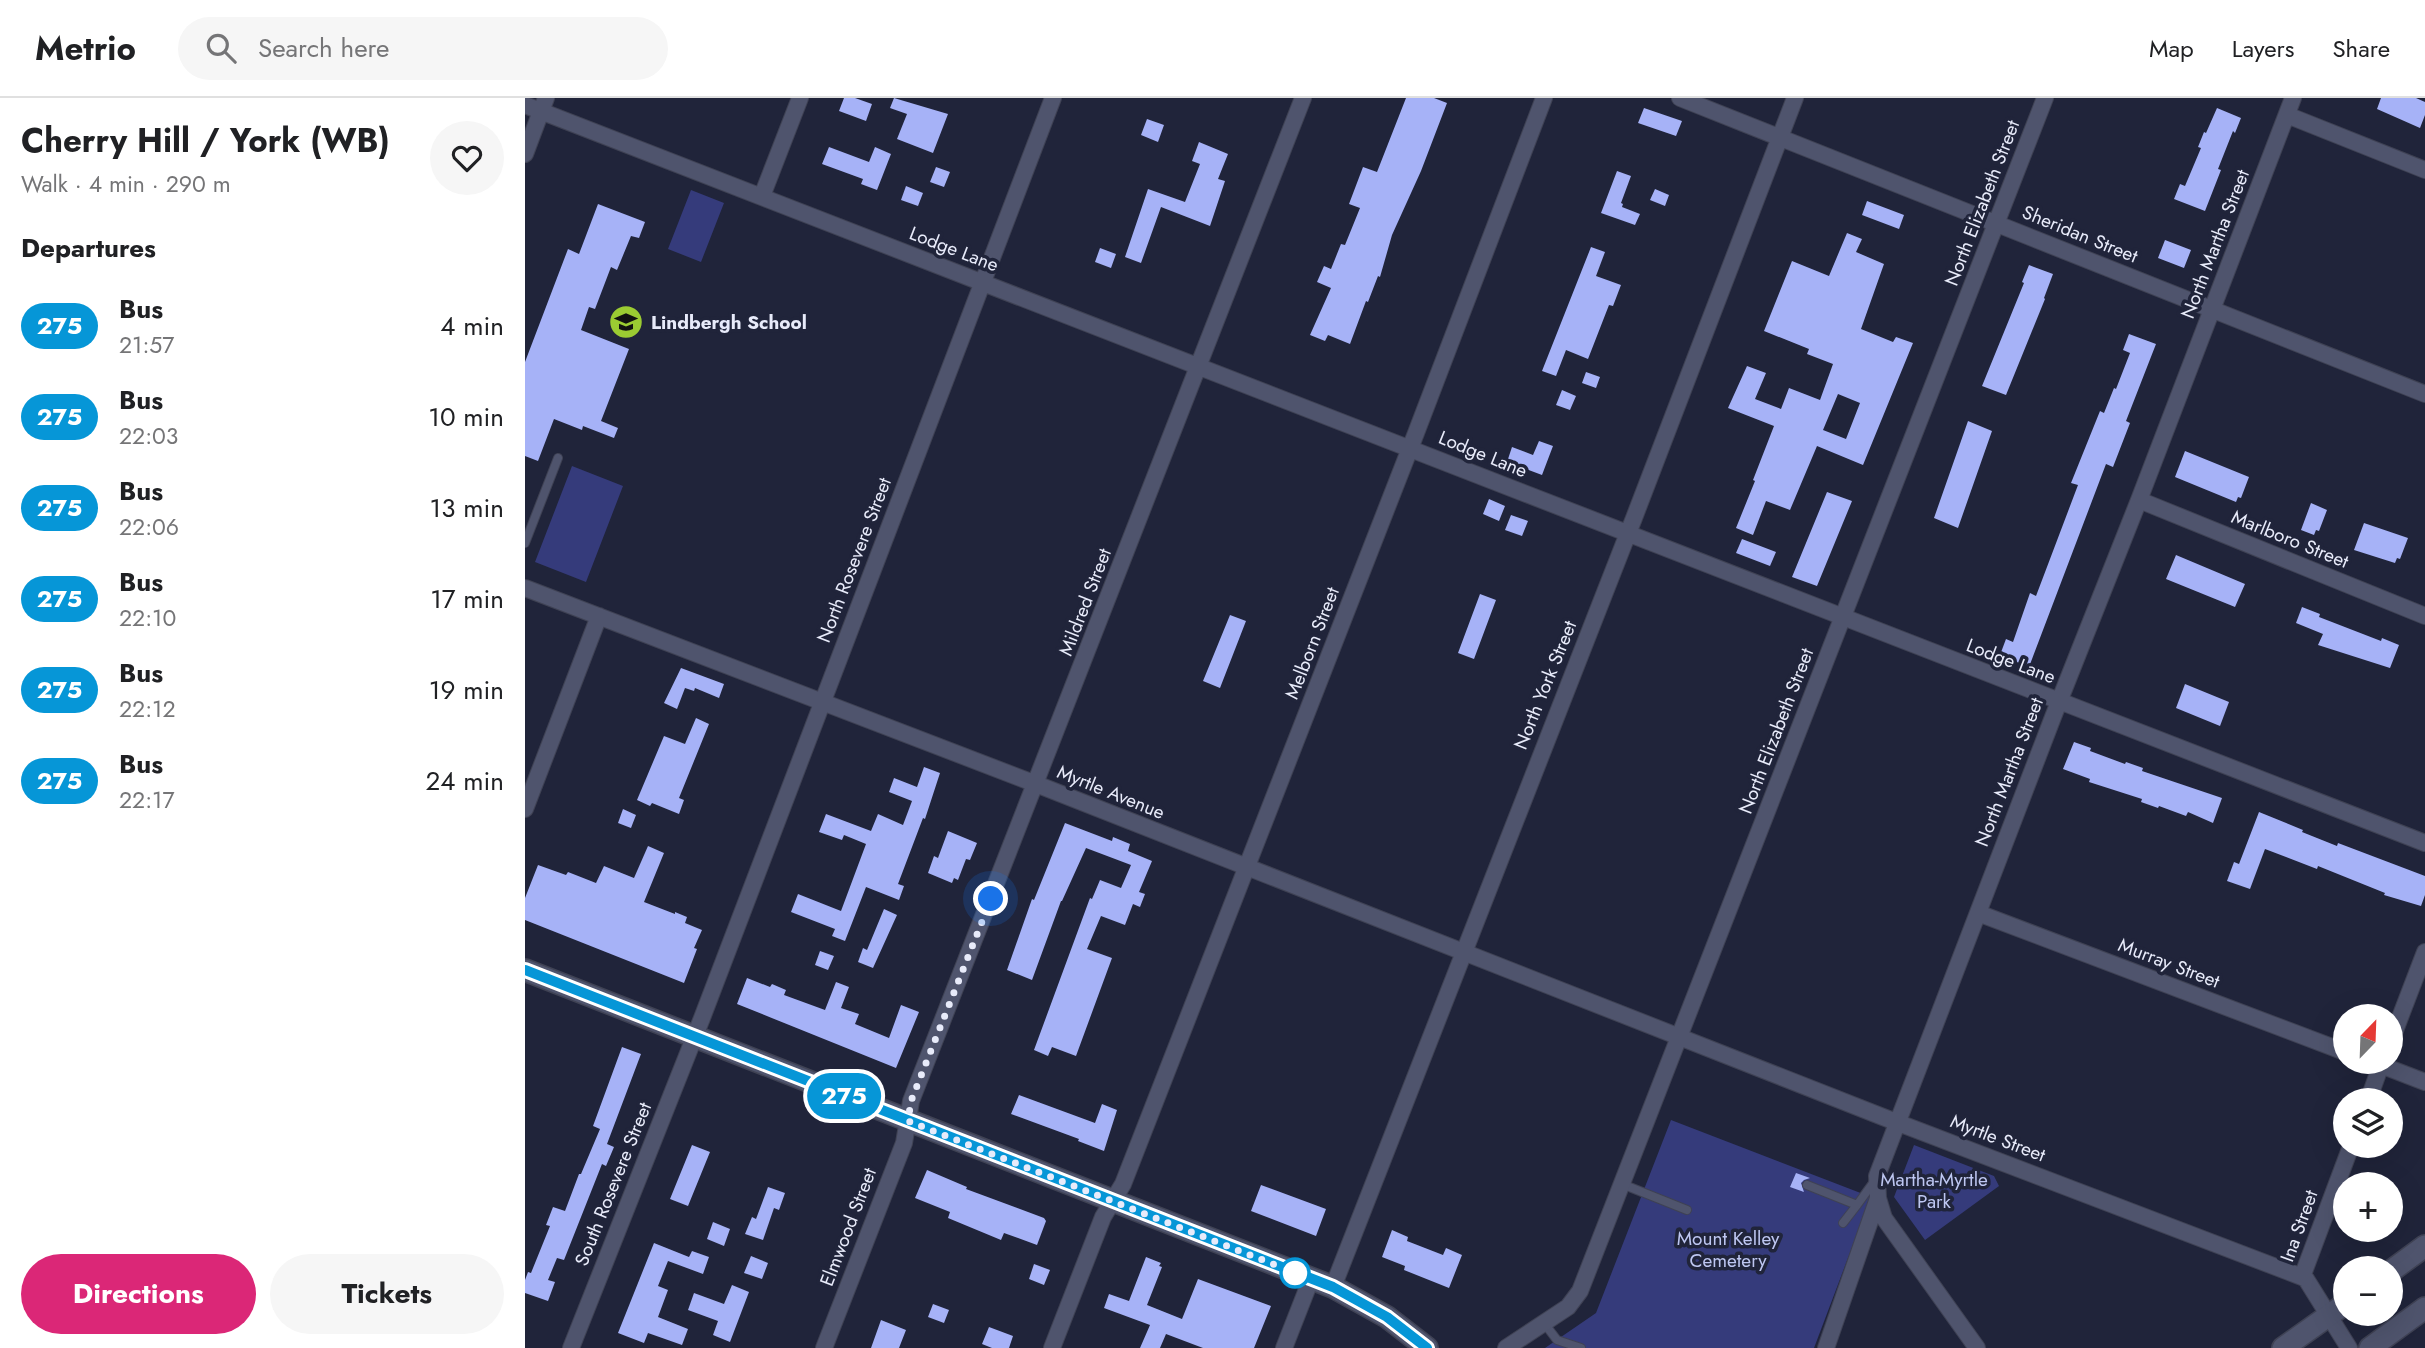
<!DOCTYPE html>
<html lang="en">
<head>
<meta charset="utf-8">
<style>
  body { margin:0; font-family:Jost,sans-serif; background:#f6f6f6; color:#202124; height:100vh; display:flex; flex-direction:column; font-size:26px; white-space:nowrap }
  * { box-sizing:border-box; margin:0 }
  p { font-size:23px; color:#757577 }
  .icon { flex:none; width:38px; height:38px; fill:none; stroke:currentColor; stroke-width:2; stroke-linecap:round; stroke-linejoin:round }
  .map { position:relative; flex:1; overflow:hidden }
  .details { display:flex; flex-direction:column; background:#fff; width:525px }
  .details>* { flex:none }
  .badge { padding:0 14px; border-radius:23px; font-size:24px; line-height:46px }
  .needle { width:46px; rotate:23deg }
  .controls { position:absolute; left:1808px; top:906px; display:grid; gap:14px }
  .controls a { display:grid; place-items:center; width:70px; height:70px; border-radius:50%; background:#fff; box-shadow:0 7px 28px #0002; font-size:35px }
  .you { position:absolute; width:35px; height:35px; margin:-18px; border:5px solid #fff; border-radius:50%; background:#1a73e8; box-shadow:0 0 0 10px #1a73e833 }
  .map>.badge { position:absolute; translate:-50% -50%; box-shadow:0 0 0 4px #fff }
  h2 { padding:0 21px; font-size:26px; line-height:63px }
  .round { display:grid; place-items:center; flex:none; width:74px; height:74px; border-radius:37px; background:#f6f6f6 }
  .summary { display:flex; align-items:center; justify-content:space-between; height:119px; padding:0 21px }
  h1 { font-size:33px; font-weight:700; line-height:52px }
  .button { display:flex; gap:14px; margin-top:auto; padding:14px 21px }
  .button a { flex:1; height:80px; border-radius:42px; background:#db2777; color:#fff; font-size:28px; font-weight:700; line-height:80px; text-align:center }
  .button a+a { background:#f6f6f6; color:#202124 }
  ul { padding:0; list-style:none }
  li { display:flex; align-items:center; gap:21px; height:91px; padding:0 21px }
  li div { flex:1 }
  li b { display:block; font-size:26px }
  li em { font-style:normal }
  li .badge { min-width:77px; font-weight:700; text-align:center }
  header { display:flex; align-items:center; gap:42px; box-sizing:border-box; height:98px; padding:0 35px; background:#fff; border-bottom:2px solid #e0e0e0 }
  header strong { font-size:33px }
  nav { display:flex; gap:38px; margin-inline-start:auto; font-size:24px }
  .search { width:490px; height:63px; background:#f6f6f6; display:flex; align-items:center; gap:18px; box-sizing:border-box; padding:0 24px; border-radius:38px; color:#757577; font-size:26px }
  main { display:flex; flex:1; min-height:0 }
  .map>svg:first-child { display:block }
  .green { fill:#353b7b }
  .building { fill:#a6b2f7; fill-rule:evenodd }
  .lines { fill:none; stroke-linecap:round; stroke-linejoin:round }
  .lane-casing { stroke:#3f4254; stroke-width:10 }
  .street-casing { stroke:#3f4254; stroke-width:18 }
  .secondary-casing { stroke:#3f4254; stroke-width:24 }
  .lane { stroke:#4f546d; stroke-width:8 }
  .street { stroke:#4f546d; stroke-width:16 }
  .secondary { stroke:#4f546d; stroke-width:21 }
  .line-casing { stroke:#fff; stroke-width:16 }
  .line { stroke:#0696d7; stroke-width:10 }
  .walk { stroke:#e8ebfa; stroke-width:7; stroke-dasharray:0 12.6 }
  .stop-dot { fill:#fff; stroke:#0696d7; stroke-width:3.5 }
  .labels { text-anchor:middle; dominant-baseline:central; stroke-width:7; stroke-linejoin:round; paint-order:stroke }
  .street-label { font-size:19px; fill:#e8ebfa; stroke:#20243a }
  .poi-label { font-size:19px; font-weight:bold; fill:#e8ebfa; stroke:#20243a; text-anchor:start }
  .park-label { font-size:19px; fill:#bec7f2; stroke:#20243a }
</style>
</head>
<body>
<header>
<strong>Metrio</strong>
<div class="search"><svg class="icon" aria-label="search" viewBox="0 0 24 24"><circle cx="10" cy="10" r="6"/><path d="M15 15l6 6"/></svg>Search here</div>
<nav><a>Map</a><a>Layers</a><a>Share</a></nav>
</header>
<main>
<section class="details">
<div class="summary"><div><h1>Cherry Hill / York (WB)</h1><p>Walk · 4 min · 290 m</p></div><a class="round"><svg class="icon" aria-label="heart" viewBox="0 0 24 24"><path d="M12 20l-8-8c-3-5 5-10 8-4 3-6 11-1 8 4z"/></svg></a></div>
<h2>Departures</h2>
<ul>
<li><span class="badge" style="background:#0696d7;color:#fff">275</span><div><b>Bus</b><p>21:57</p></div><em>4 min</em></li>
<li><span class="badge" style="background:#0696d7;color:#fff">275</span><div><b>Bus</b><p>22:03</p></div><em>10 min</em></li>
<li><span class="badge" style="background:#0696d7;color:#fff">275</span><div><b>Bus</b><p>22:06</p></div><em>13 min</em></li>
<li><span class="badge" style="background:#0696d7;color:#fff">275</span><div><b>Bus</b><p>22:10</p></div><em>17 min</em></li>
<li><span class="badge" style="background:#0696d7;color:#fff">275</span><div><b>Bus</b><p>22:12</p></div><em>19 min</em></li>
<li><span class="badge" style="background:#0696d7;color:#fff">275</span><div><b>Bus</b><p>22:17</p></div><em>24 min</em></li>
</ul>
<div class="button"><a>Directions</a><a>Tickets</a></div>
</section>
<div class="map">
<svg width="1900" height="1250" viewBox="0 0 1900 1250">
  <rect width="100%" height="100%" fill="#20243a"/>
  <!-- green -->
  <path class="green" d="M166,92L199,105L176,164L143,151Z
    M47,368L98,388L61,484L10,464Z
    M1146,1022L1346,1099L1289,1250H1020L1071,1215Z
    M1389,1047L1469,1078L1474,1088L1400,1142L1369,1099Z"/>
  <!-- building -->
  <path class="building" d="M319,0H330L347,6L341,23L314,13Z
    M369,0L423,16L408,55L372,41L382,16L365,10Z
    M881,0H909L922,5L896,73L867,137L855,179L853,178L843,204L841,203L825,246L803,237L800,243L785,237L806,190L792,184L799,168L806,171L816,146L820,147L835,110L824,106L838,69L852,74Z
    M1856,0H1891L1900,4V17L1895,30L1852,11Z
    M1119,10L1157,23L1151,38L1113,25Z
    M1692,10L1716,20L1710,35L1708,33L1693,71L1696,72L1680,113L1649,101L1655,86L1660,88L1676,50L1673,49L1679,34L1681,35Z
    M622,21L639,27L633,44L616,37Z
    M674,44L703,56L693,81L700,83L685,128L636,109L616,165L600,159L623,91L660,104L675,66L667,63Z
    M304,49L344,64L350,49L366,56L352,92L336,86L338,81L297,66Z
    M411,69L425,74L419,89L405,84Z
    M1092,73L1106,78L1096,105L1098,106L1097,109L1115,116L1110,127L1076,115Z
    M381,88L398,95L393,108L376,102Z
    M1130,91L1144,97L1140,108L1125,102Z
    M1342,103L1379,117L1374,131L1337,117Z
    M73,106L120,124L114,140L106,138L92,172L86,169L70,211L64,209L56,232L104,251L76,323L93,330L89,340L58,328L57,332L29,321L13,363L0,358V264L43,151L54,156Z
    M1322,135L1337,141L1331,154L1359,166L1336,231L1368,244L1371,239L1388,245L1338,367L1292,348L1265,412L1241,403L1228,437L1211,430L1230,383L1228,382L1249,328L1203,310L1222,268L1241,275L1230,301L1256,311L1264,290L1295,302L1308,266L1282,256L1284,251L1239,233L1267,163L1304,178ZM1313,296L1335,305L1321,341L1298,332Z
    M1640,142L1666,152L1659,170L1633,160Z
    M1066,149L1080,154L1071,178L1096,187L1088,208L1084,207L1063,261L1041,252L1031,278L1017,273Z
    M575,150L591,156L586,170L570,164Z
    M1504,167L1528,176L1519,200L1520,201L1481,297L1457,288L1499,185L1497,184Z
    M1604,236L1631,246L1601,323L1605,325L1588,369L1581,366L1504,569L1475,557L1481,541L1488,544L1505,495L1511,498L1553,387L1546,385L1575,313L1579,315L1589,290L1591,291L1605,255L1598,252Z
    M1061,274L1075,279L1071,290L1057,285Z
    M1037,292L1051,298L1045,312L1031,307Z
    M1443,323L1467,333L1433,430L1409,420Z
    M1014,343L1028,348L1017,377L982,364L987,349L1008,357Z
    M1660,353L1724,379L1716,400L1713,399L1711,404L1650,379Z
    M1302,394L1327,403L1292,488L1267,479Z
    M964,401L980,408L974,423L958,416Z
    M1786,405L1802,412L1794,433L1791,432L1789,437L1776,432Z
    M986,417L1003,423L997,438L980,432Z
    M1839,425L1883,440L1875,461L1872,460L1870,465L1829,452Z
    M1217,441L1251,454L1245,468L1211,455Z
    M1651,457L1720,486L1710,509L1641,481Z
    M955,496L971,502L949,561L933,555Z
    M1777,509L1795,516L1794,519L1856,543L1857,540L1874,547L1865,570L1793,547L1798,536L1771,525Z
    M705,517L721,523L695,590L678,583Z
    M156,570L199,586L194,600L170,590L169,593L160,590L152,611L139,605Z
    M1660,586L1704,604L1695,628L1651,610Z
    M171,620L184,626L154,700L159,702L154,716L127,705L125,708L112,702L139,638L160,646Z
    M1549,644L1566,650L1565,653L1600,666L1601,664L1618,670L1617,673L1697,700L1688,725L1663,714L1661,718L1634,708L1633,710L1616,704L1617,701L1564,684L1565,681L1538,671Z
    M399,669L415,675L400,721L398,720L373,786L379,788L374,802L341,789L320,843L307,838L310,831L266,814L273,796L316,813L341,746L319,737L317,742L294,734L301,716L346,733L353,716L378,727L387,703L364,694L369,680L392,689Z
    M98,711L111,717L106,730L93,725Z
    M1734,714L1778,732L1777,734L1812,748L1813,745L1900,778V797L1896,808L1859,797L1860,795L1793,768L1792,771L1740,751L1725,791L1702,783L1709,764L1714,766Z
    M540,725L587,743L588,739L605,746L603,753L627,763L614,794L620,796L615,809L608,806L600,827L576,818L562,851L587,860L551,958L527,949L523,958L509,952L565,800L567,801L575,782L596,790L606,767L561,750L537,803H536L507,882L482,872L507,801L509,802Z
    M423,733L452,745L445,762L441,761L433,782L429,780L427,785L403,775L409,758L413,760Z
    M123,748L139,755L119,804L150,816V814L162,819L160,825L177,832L169,850L172,851L159,885L0,822V800L13,767L41,777L43,774L71,785L79,768L109,780Z
    M359,811L372,817L348,870L333,864L338,850L342,852Z
    M295,853L309,858L303,872L290,867Z
    M222,880L245,889L247,886L261,892L259,897L300,912L311,884L324,889L316,910L334,916L330,926L364,940L376,907L394,914L371,970L212,906Z
    M97,949L116,956L82,1046L89,1049L81,1068L77,1066L39,1162L32,1160L23,1182L30,1184L23,1203L0,1195V1182L3,1174L6,1175L25,1128L21,1127L28,1109L40,1113L54,1076H56L75,1031L68,1028Z
    M494,997L570,1025L577,1006L592,1012L579,1053L553,1043L554,1041L486,1016Z
    M167,1047L185,1054L163,1108L145,1101Z
    M402,1072L442,1089L441,1091L519,1120L521,1123L512,1147L479,1135L476,1142L423,1120L425,1114L390,1100Z
    M1271,1075L1285,1080L1279,1082L1276,1085L1279,1094L1265,1089Z
    M736,1087L801,1111L791,1138L726,1113Z
    M243,1089L260,1095L254,1112L249,1110L238,1142L220,1136L227,1119L231,1121Z
    M188,1124L205,1131L199,1148L182,1141Z
    M867,1132L883,1139L882,1143L918,1157L921,1150L937,1157L924,1190L879,1172L880,1168L857,1159Z
    M129,1145L164,1159L167,1153L184,1159L178,1176L143,1163L133,1188L143,1192L133,1219L163,1231L157,1247L123,1235L119,1245L93,1235Z
    M226,1158L243,1165L237,1181L219,1175Z
    M621,1159L636,1165L634,1168L637,1169L622,1207L657,1221L673,1181L746,1208L729,1250H678L641,1236L635,1250H615L625,1227L579,1210L584,1196L604,1203Z
    M509,1166L525,1172L519,1187L504,1181Z
    M207,1187L224,1194L205,1244L188,1237L193,1223L163,1212L169,1195L199,1206Z
    M408,1206L424,1212L419,1225L403,1219Z
    M356,1222L381,1232L374,1250H346Z
    M464,1229L488,1238L484,1250H467L457,1246Z"/>
  <g class="lines">
    <!-- lane casing -->
    <g class="lane-casing">
      <path id="lane" d="M0,445L33,360
        M1097,1086L1162,1112
        M1282,1087L1332,1107L1351,1081
        M1318,1125L1332,1107
        M1019,1225L1032,1242L1056,1250"/>
    </g>
    <!-- street casing -->
    <g class="street-casing">
      <path id="street" d="M1155,0L1900,296
        M0,7L1900,745
        M1762,17L1900,72
        M0,56L21,0
        M237,98L275,0
        M1614,402L1900,518
        M0,490L511,686L1358,1019L1777,1179L1781,1181L1824,1250
        M0,711L74,518
        M1453,815L1820,954
        M1866,943L1900,854
        M1848,964L1900,984
        M1843,1003L1857,964
        M1353,1100L1359,1120L1452,1250
        M1777,1179L1826,1048
        M808,1189L1109,420L1270,0
        M46,1250L177,920L528,0
        M299,1250L379,1045L386,1003L778,0
        M527,1250L578,1119L598,1086L891,335L1019,0
        M759,1250L786,1181
        M981,1250L1043,1209L1055,1193L1520,0
        M1301,1250L1353,1100L1352,1078L1528,619L1614,402L1768,0"/>
    </g>
    <!-- secondary casing -->
    <g class="secondary-casing">
      <path id="secondary" d="M0,872L808,1189L862,1219L902,1250
        M1866,1173L1900,1148
        M1758,1250L1820,1206
        M1845,1250L1900,1210"/>
    </g>
    <!-- lane -->
    <use href="#lane" class="lane"/>
    <!-- street -->
    <use href="#street" class="street"/>
    <!-- secondary -->
    <use href="#secondary" class="secondary"/>
  </g>
  <g class="lines">
    <!-- line casing -->
    <g class="line-casing">
      <path id="line" d="M0,872L808,1189L862,1219L902,1250"/>
    </g>
    <!-- line -->
    <use href="#line" class="line"/>
    <!-- walk -->
    <path class="walk" d="M466,801L386,1003L383,1023L776,1177L770,1175"/>
  </g>
  <!-- icons -->
  <defs>
    <g id="school-disc" transform="scale(1.75)"><circle r="9.5" fill="#9bcb32" stroke="#20243a"/><path d="M0-5L7-2L0 1L-7-2ZM-4 1L0 2.5L4 1V4Q0 6-4 4Z" fill="#111"/></g>
  </defs>
  <g fill-rule="evenodd">
    <use href="#school-disc" x="101" y="224"/>
  </g>
  <!-- markers -->
  <circle class="stop-dot" cx="770" cy="1175" r="14"/>
  <g class="labels">
    <!-- street labels -->
    <g class="street-label">
      <text transform="translate(1457 105) rotate(-69)">North Elizabeth Street</text>
      <text transform="translate(1555 136) rotate(22)">Sheridan Street</text>
      <text transform="translate(1690 146) rotate(-69)">North Martha Street</text>
      <text transform="translate(429 151) rotate(21)">Lodge Lane</text>
      <text transform="translate(958 356) rotate(22)">Lodge Lane</text>
      <text transform="translate(1765 441) rotate(22)">Marlboro Street</text>
      <text transform="translate(329 462) rotate(-69)">North Rosevere Street</text>
      <text transform="translate(560 504) rotate(-69)">Mildred Street</text>
      <text transform="translate(787 545) rotate(-69)">Melborn Street</text>
      <text transform="translate(1486 563) rotate(21)">Lodge Lane</text>
      <text transform="translate(1020 587) rotate(-68)">North York Street</text>
      <text transform="translate(1251 633) rotate(-69)">North Elizabeth Street</text>
      <text transform="translate(1484 674) rotate(-69)">North Martha Street</text>
      <text transform="translate(586 694) rotate(22)">Myrtle Avenue</text>
      <text transform="translate(1644 865) rotate(21)">Murray Street</text>
      <text transform="translate(1473 1040) rotate(21)">Myrtle Street</text>
      <text transform="translate(88 1086) rotate(-68)">South Rosevere Street</text>
      <text transform="translate(1774 1128) rotate(-70)">Ina Street</text>
      <text transform="translate(323 1129) rotate(-69)">Elmwood Street</text>
    </g>
    <!-- poi labels -->
    <g class="poi-label">
      <text x="126" y="224">Lindbergh School</text>
    </g>
    <!-- park labels -->
    <g class="park-label">
      <text x="1409" y="1081">Martha-Myrtle<tspan x="1409" dy="22">Park</tspan></text>
      <text x="1203" y="1140">Mount Kelley<tspan x="1203" dy="22">Cemetery</tspan></text>
    </g>
  </g>
</svg>
<div class="controls">
<a><svg class="needle" viewBox="-14 -14 28 28"><path d="M0-13l5 13h-10z" fill="#e53935"/><path d="M0 13l5-13h-10z" fill="#757577"/></svg></a>
<a><svg class="icon" aria-label="layers" viewBox="0 0 24 24"><path d="M12 4l9 5-9 5-9-5zM3 14l9 5 9-5"/></svg></a>
<a>+</a>
<a>−</a>
</div>
<div class="you" style="left:466px;top:801px"></div>
<b class="badge" style="left:319px;top:998px;background:#0696d7;color:#fff">275</b>
</div>
</main>
</body>
</html>
